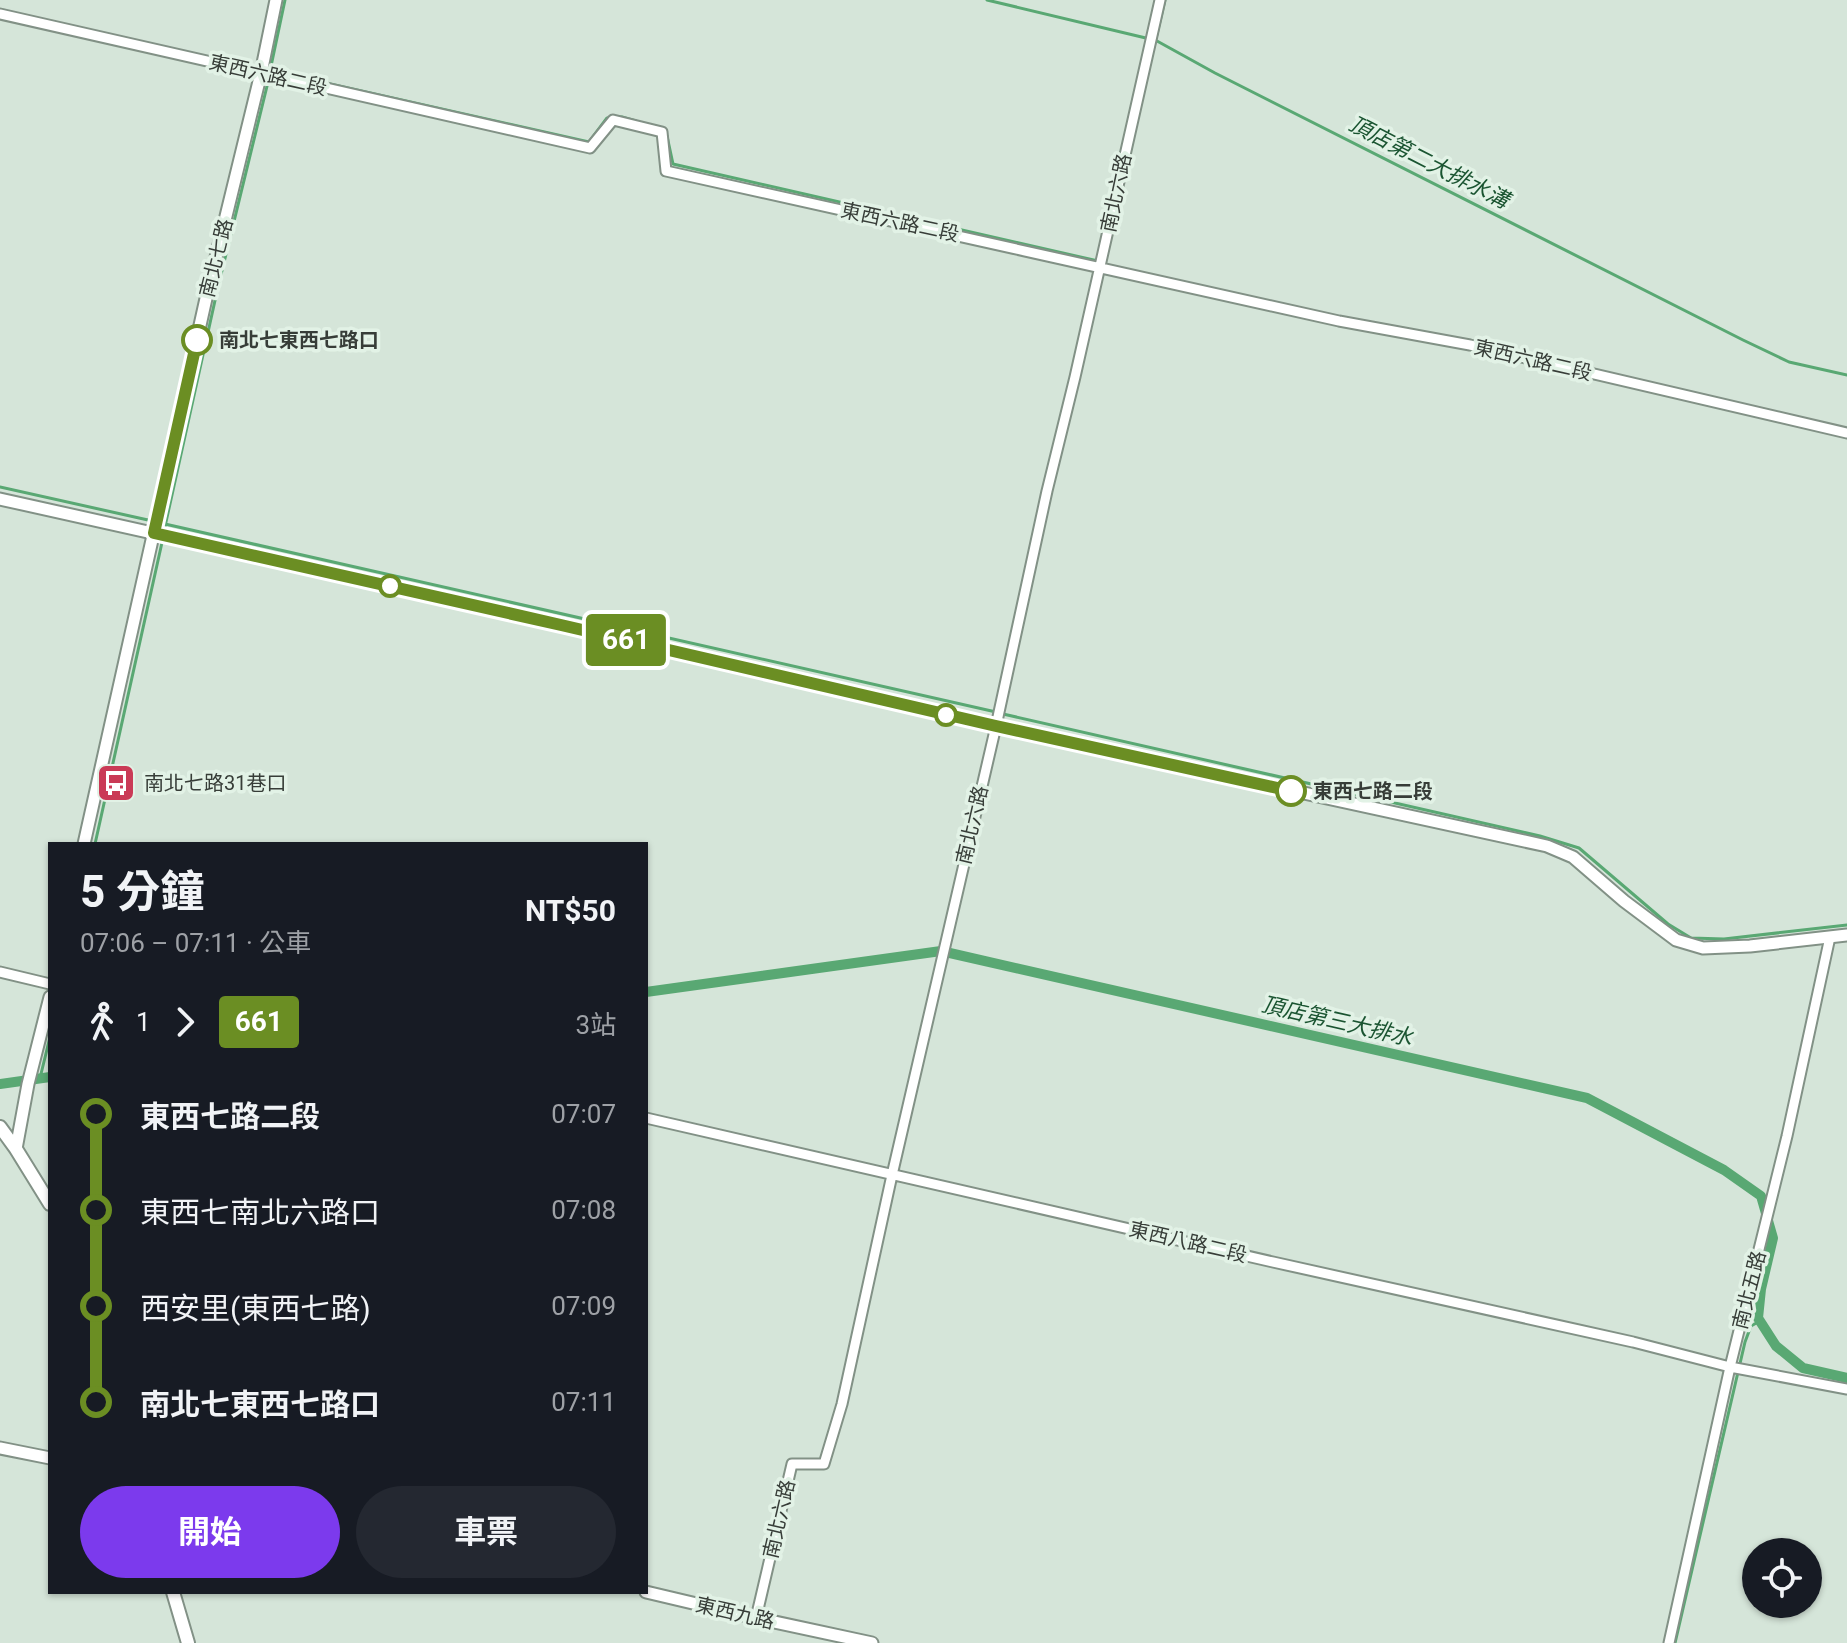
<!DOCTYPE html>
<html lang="zh-TW">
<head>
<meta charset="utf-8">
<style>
  body { margin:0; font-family:Roboto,"Noto Sans TC",sans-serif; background:#242831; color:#f1f3f6; height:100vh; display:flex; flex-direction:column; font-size:30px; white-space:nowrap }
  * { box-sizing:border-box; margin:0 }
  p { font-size:26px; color:#9ea1a6 }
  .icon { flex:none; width:44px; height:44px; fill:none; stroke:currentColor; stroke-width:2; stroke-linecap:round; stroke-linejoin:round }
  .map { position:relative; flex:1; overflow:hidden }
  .drawer { position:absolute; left:48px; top:842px; width:600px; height:752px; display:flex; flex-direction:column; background:#171b24; border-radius:0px; box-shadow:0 2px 6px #0004 }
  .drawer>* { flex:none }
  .badge { padding:0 16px; border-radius:6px; font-size:28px; line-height:52px }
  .fabs { position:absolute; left:1742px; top:1538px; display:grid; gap:16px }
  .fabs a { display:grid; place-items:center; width:80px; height:80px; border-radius:50%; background:#171b24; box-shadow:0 2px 6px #0004; font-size:40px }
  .map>.badge { position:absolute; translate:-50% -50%; box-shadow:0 0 0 4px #fff }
  .legs { display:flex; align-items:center; gap:12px; height:88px; padding:0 32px; font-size:26px }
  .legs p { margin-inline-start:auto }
  .headline { display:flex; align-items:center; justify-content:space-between; height:136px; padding:0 32px }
  h1 { font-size:44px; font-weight:700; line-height:60px }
  .cta { display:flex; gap:16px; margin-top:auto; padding:16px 32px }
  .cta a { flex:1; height:92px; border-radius:48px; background:#7c3aed; color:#fff; font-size:32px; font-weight:700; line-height:92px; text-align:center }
  .cta a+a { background:#242831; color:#f1f3f6 }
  ul { padding:0 32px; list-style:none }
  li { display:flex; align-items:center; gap:28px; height:96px; font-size:30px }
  li i { display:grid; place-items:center; width:12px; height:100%; margin:0 10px; background:currentColor }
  li i::after { content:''; width:20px; height:20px; margin:-10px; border:6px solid; border-radius:50%; background:#171b24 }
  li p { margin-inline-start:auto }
  li:first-child i { background:linear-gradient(#0000 50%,currentColor 0) }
  li:last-child i { background:linear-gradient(currentColor 50%,#0000 0) }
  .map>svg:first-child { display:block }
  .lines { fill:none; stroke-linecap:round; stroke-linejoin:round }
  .stream { stroke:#59a873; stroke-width:3 }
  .canal { stroke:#59a873; stroke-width:10 }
  .minor-casing { stroke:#829186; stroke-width:13 }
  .tertiary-casing { stroke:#829186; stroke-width:15 }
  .secondary-casing { stroke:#829186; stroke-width:16 }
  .minor { stroke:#fff; stroke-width:9 }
  .tertiary { stroke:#fff; stroke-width:11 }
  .secondary { stroke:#fff; stroke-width:12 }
  .line-1-casing { stroke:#fff; stroke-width:18 }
  .line-1 { stroke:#6b8e23; stroke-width:12 }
  .stop-1-dot { fill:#fff; stroke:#6b8e23; stroke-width:4 }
  .labels { text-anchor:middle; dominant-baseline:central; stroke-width:7; stroke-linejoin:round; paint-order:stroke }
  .street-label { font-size:20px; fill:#373d38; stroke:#e2f2e6 }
  .stop-label { font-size:20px; font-weight:bold; fill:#373d38; stroke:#e2f2e6; text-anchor:start }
  .poi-label { font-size:20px; fill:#373d38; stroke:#e2f2e6; text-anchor:start }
  .water-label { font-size:22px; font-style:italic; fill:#1a5431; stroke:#e2f2e6 }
</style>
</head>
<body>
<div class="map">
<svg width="1847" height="1643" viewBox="0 0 1847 1643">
  <rect width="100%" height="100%" fill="#d5e5d9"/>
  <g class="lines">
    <!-- stream -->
    <path class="stream" d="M987,0L1150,39
      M1157,41L1215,73L1743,340L1789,362L1847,375
      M1154,47L1165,0
      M271,69L299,77L589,142L607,118H609
      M270,71L285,0
      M617,117H622L636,121
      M667,136L673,164L1098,261
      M0,487L148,520
      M165,524L996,712
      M164,531L218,287L269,78
      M1003,714L1540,836L1579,848L1668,924L1691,938L1724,939L1847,925
      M95,844L163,538
      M40,1078L50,1037
      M1675,1643L1745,1342L1751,1326L1760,1321"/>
    <!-- canal -->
    <path class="canal" d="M646,992L941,951L1587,1098L1724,1170L1761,1196L1773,1238L1761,1289L1758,1318L1776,1346L1803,1368L1847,1378
      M0,1084L50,1077"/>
    <!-- minor casing -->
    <g class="minor-casing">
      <path id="minor" d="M0,14L590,148L613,120L662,132L666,171L1339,321L1470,345L1847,433
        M0,972L50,984
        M646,1118L1273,1262L1633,1342L1730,1367L1847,1389
        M756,1618L792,1464H824L842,1404L892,1175L996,726L1047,491L1075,377L1160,0
        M1669,1643L1730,1367L1787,1136L1830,937"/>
    </g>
    <!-- tertiary casing -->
    <g class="tertiary-casing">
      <path id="tertiary" d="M0,499L506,612L996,726L1547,846L1573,857L1624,901L1676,940L1703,948L1750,946L1847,935
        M84,844L207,294L261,73L276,0
        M16,1149L28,1084L50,997
        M0,1448L50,1458
        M646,1592L756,1618L872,1643"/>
    </g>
    <!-- secondary casing -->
    <g class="secondary-casing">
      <path id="secondary" d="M0,1127L16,1149L50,1204
        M173,1592L188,1643"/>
    </g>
    <!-- minor -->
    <use href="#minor" class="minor"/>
    <!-- tertiary -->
    <use href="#tertiary" class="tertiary"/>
    <!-- secondary -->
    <use href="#secondary" class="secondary"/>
  </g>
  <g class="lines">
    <!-- line-1 casing -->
    <g class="line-1-casing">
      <path id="line-1" d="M197,340L154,533L561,625L996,726L1291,791"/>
    </g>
    <!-- line-1 -->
    <use href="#line-1" class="line-1"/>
  </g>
  <!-- icons -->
  <defs>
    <g id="bus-square" transform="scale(2)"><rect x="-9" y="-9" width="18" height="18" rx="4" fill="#ca3a56" stroke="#e2f2e6"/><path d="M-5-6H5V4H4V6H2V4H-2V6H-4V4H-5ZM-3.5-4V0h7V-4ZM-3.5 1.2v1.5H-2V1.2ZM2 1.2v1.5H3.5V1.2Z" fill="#fff"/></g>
  </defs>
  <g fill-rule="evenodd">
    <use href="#bus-square" x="116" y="783"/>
  </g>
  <!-- markers -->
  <g class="stop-1-dot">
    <circle cx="197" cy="340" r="14"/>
    <circle cx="390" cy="586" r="10"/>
    <circle cx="946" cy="715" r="10"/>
    <circle cx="1291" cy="791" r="14"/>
  </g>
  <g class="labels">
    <!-- street labels -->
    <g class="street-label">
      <text transform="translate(268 75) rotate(13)">東西六路二段</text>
      <text transform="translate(1116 193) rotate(-78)">南北六路</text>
      <text transform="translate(900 222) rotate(12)">東西六路二段</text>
      <text transform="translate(216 258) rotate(-76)">南北七路</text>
      <text transform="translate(1533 360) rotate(13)">東西六路二段</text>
      <text transform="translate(972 825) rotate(-77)">南北六路</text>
      <text transform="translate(1188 1242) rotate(13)">東西八路二段</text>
      <text transform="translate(1749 1290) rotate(-76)">南北五路</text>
      <text transform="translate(779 1519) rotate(-77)">南北六路</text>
      <text transform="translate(735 1613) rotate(13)">東西九路</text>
    </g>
    <!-- stop labels -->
    <g class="stop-label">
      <text x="219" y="340">南北七東西七路口</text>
      <text x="1313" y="791">東西七路二段</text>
    </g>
    <!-- poi labels -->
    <g class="poi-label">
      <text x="144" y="783">南北七路31巷口</text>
    </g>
    <!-- water labels -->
    <g class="water-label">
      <text transform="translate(1429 162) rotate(27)">頂店第二大排水溝</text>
      <text transform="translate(1337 1021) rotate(13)">頂店第三大排水</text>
    </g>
  </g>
</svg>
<div class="fabs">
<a><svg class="icon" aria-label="locate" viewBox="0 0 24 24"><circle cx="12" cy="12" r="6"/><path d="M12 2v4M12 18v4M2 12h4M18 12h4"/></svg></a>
</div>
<b class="badge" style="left:626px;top:640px;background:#6b8e23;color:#fff">661</b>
<section class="drawer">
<div class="headline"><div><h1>5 分鐘</h1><p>07:06 – 07:11 · 公車</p></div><b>NT$50</b></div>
<div class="legs"><svg class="icon" aria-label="walk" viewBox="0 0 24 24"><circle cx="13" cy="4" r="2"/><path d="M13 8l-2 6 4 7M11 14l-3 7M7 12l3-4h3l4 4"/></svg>1<svg class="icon" aria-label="forward" viewBox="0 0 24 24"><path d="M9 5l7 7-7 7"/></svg><b class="badge" style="background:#6b8e23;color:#fff">661</b><p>3站</p></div>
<ul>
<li><i style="color:#6b8e23"></i><b>東西七路二段</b><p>07:07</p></li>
<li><i style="color:#6b8e23"></i><span>東西七南北六路口</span><p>07:08</p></li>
<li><i style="color:#6b8e23"></i><span>西安里(東西七路)</span><p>07:09</p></li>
<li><i style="color:#6b8e23"></i><b>南北七東西七路口</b><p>07:11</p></li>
</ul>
<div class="cta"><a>開始</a><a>車票</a></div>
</section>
</div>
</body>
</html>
